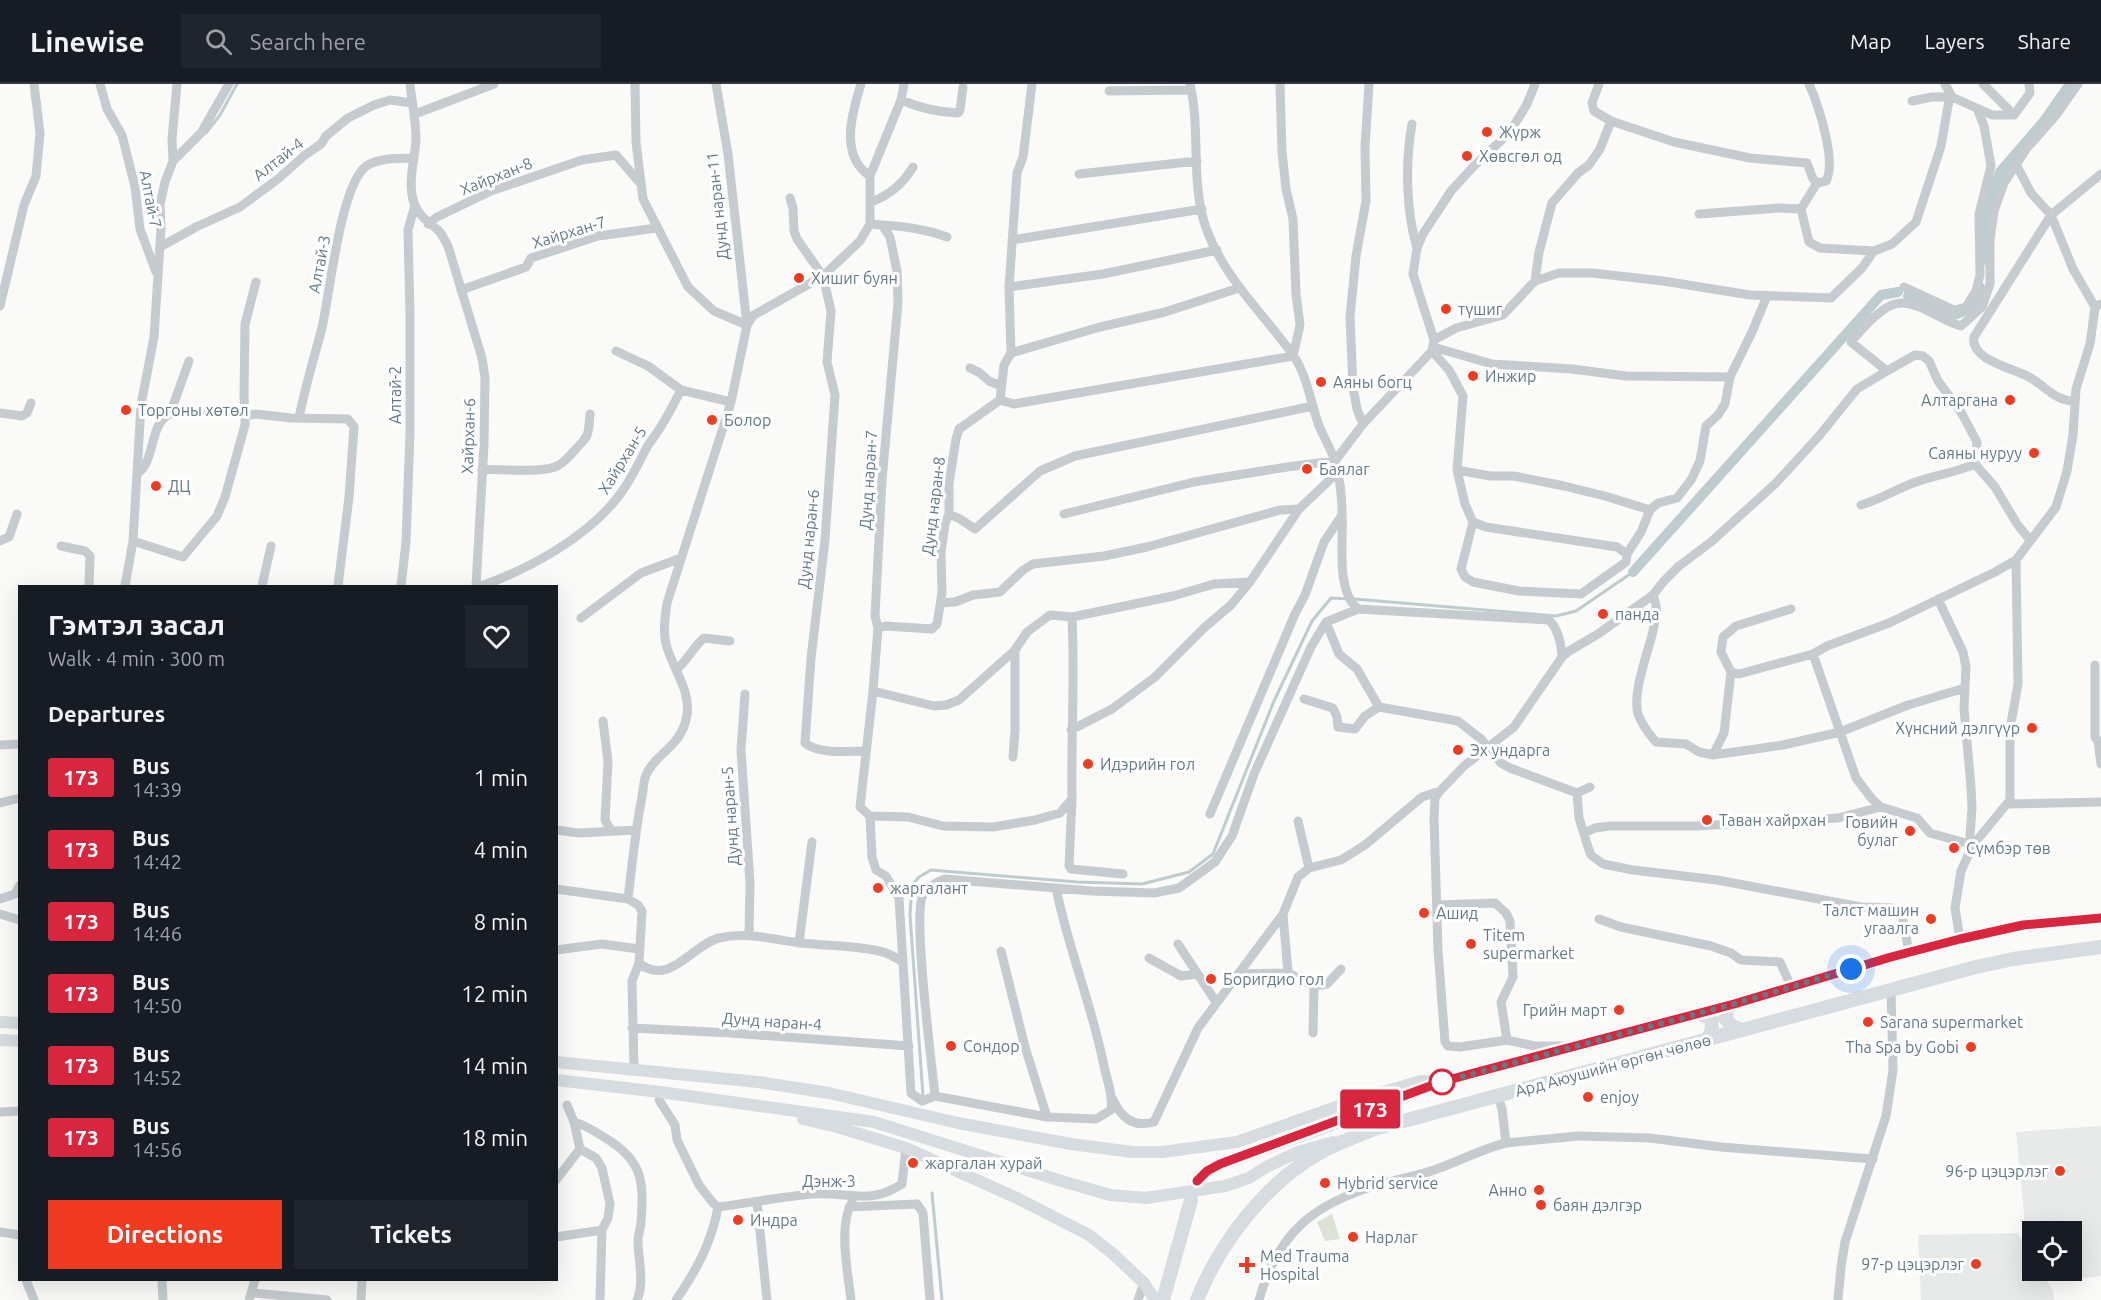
<!DOCTYPE html>
<html lang="en">
<head>
<meta charset="utf-8">
<style>
  body { margin:0; font-family:Ubuntu,sans-serif; background:#20242c; color:#f1f3f6; height:100vh; display:flex; flex-direction:column; font-size:22px; white-space:nowrap }
  * { box-sizing:border-box; margin:0 }
  p { font-size:20px; color:#9ea1a6 }
  .icon { flex:none; width:33px; height:33px; fill:none; stroke:currentColor; stroke-width:2; stroke-linecap:round; stroke-linejoin:round }
  .map { position:relative; flex:1; overflow:hidden }
  .details { position:absolute; left:18px; top:501px; width:540px; height:696px; display:flex; flex-direction:column; background:#171b24; border-radius:0px; box-shadow:0 6px 24px #0002 }
  .details>* { flex:none }
  .badge { padding:0 12px; border-radius:4px; font-size:21px; line-height:39px }
  .buttons { position:absolute; left:2022px; top:1137px; display:grid; gap:12px }
  .buttons a { display:grid; place-items:center; width:60px; height:60px; border-radius:0px; background:#171b24; box-shadow:0 6px 24px #0002; font-size:30px }
  .you { position:absolute; width:30px; height:30px; margin:-15px; border:4px solid #fff; border-radius:50%; background:#1a73e8; box-shadow:0 0 0 9px #1a73e833 }
  .map>.badge { position:absolute; translate:-50% -50%; box-shadow:0 0 0 3px #fff }
  h2 { padding:0 30px; font-size:22px; line-height:54px }
  .round { display:grid; place-items:center; flex:none; width:63px; height:63px; border-radius:0px; background:#20242c }
  .head { display:flex; align-items:center; justify-content:space-between; height:102px; padding:0 30px }
  h1 { font-size:28px; font-weight:700; line-height:45px }
  .action { display:flex; gap:12px; margin-top:auto; padding:12px 30px }
  .action a { flex:1; height:69px; border-radius:0px; background:#f13b21; color:#fff; font-size:24px; font-weight:700; line-height:69px; text-align:center }
  .action a+a { background:#20242c; color:#f1f3f6 }
  ul { padding:0; list-style:none }
  li { display:flex; align-items:center; gap:18px; height:72px; padding:0 30px }
  li div { flex:1 }
  li b { display:block; font-size:22px }
  li em { font-style:normal }
  li .badge { min-width:66px; font-weight:700; text-align:center }
  header { display:flex; align-items:center; gap:36px; box-sizing:border-box; height:84px; padding:0 30px; background:#171b24; border-bottom:2px solid #363941 }
  header strong { font-size:28px }
  nav { display:flex; gap:33px; margin-inline-start:auto; font-size:21px }
  .search { width:420px; height:54px; background:#20242c; display:flex; align-items:center; gap:15px; box-sizing:border-box; padding:0 21px; border-radius:0px; color:#9ea1a6; font-size:22px }
  .map>svg:first-child { display:block }
  .built { fill:#e8eae9 }
  .green { fill:#dde2d8 }
  .lines { fill:none; stroke-linecap:round; stroke-linejoin:round }
  .stream { stroke:#bdcccf; stroke-width:3 }
  .canal { stroke:#bdcccf; stroke-width:10 }
  .minor { stroke:#c5cbce; stroke-width:9 }
  .secondary { stroke:#d6dcdf; stroke-width:12 }
  .primary { stroke:#d6dcdf; stroke-width:14 }
  .line-casing { stroke:#fff; stroke-width:14 }
  .line { stroke:#d7263d; stroke-width:9 }
  .walk { stroke:#637a85; stroke-width:6; stroke-dasharray:0 10.8 }
  .poi-dot { fill:#f13b21; stroke:#fff; stroke-width:2 }
  .stop-dot { fill:#fff; stroke:#d7263d; stroke-width:3 }
  .labels { text-anchor:middle; dominant-baseline:central; stroke-width:6; stroke-linejoin:round; paint-order:stroke }
  .poi-label { font-size:16px; fill:#637a85; stroke:#fff; text-anchor:start }
  .street-label { font-size:16px; fill:#637a85; stroke:#fff }
</style>
</head>
<body>
<header>
<strong>Linewise</strong>
<div class="search"><svg class="icon" aria-label="search" viewBox="0 0 24 24"><circle cx="10" cy="10" r="6"/><path d="M15 15l6 6"/></svg>Search here</div>
<nav><a>Map</a><a>Layers</a><a>Share</a></nav>
</header>
<div class="map">
<svg width="2101" height="1216" viewBox="0 0 2101 1216">
  <rect width="100%" height="100%" fill="#fafaf8"/>
  <!-- built -->
  <path class="built" d="M2101,1042V1192L2064,1196L2056,1187L2072,1186V1148H2032V1158L2024,1147V1129L2016,1048Z
    M2017,1149L2032,1173V1186L2041,1187L2053,1207L2054,1216H1921L1918,1151Z"/>
  <!-- green -->
  <path class="green" d="M1332,1130L1340,1155L1325,1157L1317,1138Z"/>
  <g class="lines">
    <!-- stream -->
    <path class="stream" d="M206,49L220,31L237,0
      M1355,515L1556,532L1576,527L1633,488
      M923,1012L910,831L912,801L919,793L931,786L1077,798L1142,800L1189,788L1213,770L1274,617L1312,537L1331,514L1348,515
      M932,1109L942,1216"/>
    <!-- canal -->
    <path class="canal" d="M1984,176L1985,130L2000,88L2044,37L2070,0
      M1908,212L1951,232C1970,226 1974,222 1980,203
      M1633,488L1881,211L1898,208"/>
    <!-- minor -->
    <path class="minor" d="M100,0L107,25L122,51L135,103L140,145L156,188
      M410,0C412,19 416,36 416,55C415,76 407,98 414,119C419,132 428,138 438,146C442,150 445,157 448,162L482,274L485,294L484,361L476,502
      M635,0L636,58L643,115L688,203L714,227L747,241
      M861,0C852,29 839,72 870,92
      M1190,0C1201,47 1190,98 1206,144C1224,194 1263,229 1293,271C1307,291 1310,316 1318,339C1323,353 1332,366 1336,380C1340,396 1342,414 1342,430C1344,457 1335,506 1358,525
      M1599,0L1592,19L1594,27L1611,37
      M1809,0C1818,20 1837,77 1826,97L1817,99
      M1945,0L1952,13
      M1983,0L2014,31
      M1109,7L1191,6
      M901,16C920,24 937,28 958,29L960,26L963,3
      M1912,17L1932,13H1952
      M415,30L494,0
      M1412,40C1405,79 1406,127 1417,164
      M173,77L201,49L229,0
      M2017,82L2031,109L2051,131L2073,185L2095,223
      M1079,90L1197,77
      M790,114L793,124L794,147L797,155L823,192L831,227L827,278L835,311L825,456L811,574L805,659C820,671 848,667 866,667
      M871,118C890,111 903,100 913,83
      M1699,130L1779,124L1801,125
      M428,140L437,133L491,107L582,76L616,71L640,99
      M870,140L882,141L890,153L897,187L898,219L882,396L875,532L878,544L873,607L860,723L870,732L872,773L876,786L886,792L899,814L911,1009L922,1017L935,1012C932,980 912,830 923,811C927,803 937,798 945,795L1092,807L1154,809L1179,804L1215,778L1232,752L1254,690L1311,563L1326,538L1358,525L1549,536C1559,546 1561,560 1562,573L1514,643L1464,682L1440,707L1435,714L1434,734L1438,866L1445,958L1448,962L1460,963L1507,956L1535,962H1564
      M882,141C905,142 926,145 947,153
      M1012,156L1202,125
      M160,163L196,143L240,123L278,95L305,71L321,60L326,52L348,34L374,21L390,16L412,19
      M1535,197L1559,189H1593L1663,197L1750,211L1831,214L1862,184L1874,167
      M1009,203L1103,190L1217,166
      M1904,203L1954,226L1966,223L1976,207L1980,191L1979,130L1991,82L1984,42L1977,24
      M461,206L526,183L531,174L598,152L657,144
      M0,222L24,121L36,92L40,49L34,0
      M747,241L754,231L823,192L860,157L870,140V92L901,16L904,0
      M1434,256L1456,244L1503,231L1535,197L1539,168L1552,119L1578,89L1589,81L1600,65L1611,37L1674,58L1750,74L1807,79L1813,95L1817,99L1801,125L1809,158L1820,164L1874,167L1892,160L1916,138L1941,62L1949,16L1952,13L1992,31H2014L2030,9L2029,0
      M1433,263L1492,280L1572,285L1626,292L1730,293
      M616,267L648,282L681,306L731,318
      M1432,267L1449,286L1463,312L1457,386L1465,420L1473,438L1486,443L1617,463L1627,470
      M1011,269L1100,243L1165,228L1239,204
      M970,284L980,289L989,297L1001,302
      M1887,287L1915,271L1923,272L1929,277L1938,297L1961,328L1977,358L1975,380
      M1000,316L1014,320L1293,272L1300,241L1296,210L1293,135L1286,105L1282,68L1280,0
      M2075,317C2055,318 2044,300 2027,292C2012,284 1970,276 1974,253L2051,131L2101,90
      M0,329L22,332L27,329L31,319
      M170,330L189,277
      M245,332L244,312L245,240L256,198
      M299,334C305,303 314,274 322,244C330,208 340,107 364,84C376,73 399,75 413,74
      M1363,340L1357,325L1353,303L1350,233L1356,172L1366,117L1365,63L1369,0
      M482,386C501,384 542,390 557,382C564,379 569,372 574,367C590,350 588,353 590,330
      M1457,386L1490,392H1514L1564,402L1605,412L1650,426
      M137,390C156,377 149,339 170,330C176,328 195,329 203,328
      M1861,421C1879,416 1895,406 1913,399C1934,391 1955,389 1975,380L1995,403L2017,440L2030,456
      M949,430L960,435L975,445L1040,387L1075,372L1313,322
      M1064,430L1194,398L1287,383L1335,377L1363,340L1432,267L1434,256L1413,190L1417,164L1423,150L1451,107L1473,83L1510,48L1527,20L1535,0
      M1473,438L1461,485L1465,493L1473,498L1519,507L1581,510L1626,478L1627,470L1641,448L1650,426L1658,419L1677,414L1691,396L1700,377L1706,342L1718,331L1725,320L1730,293L1752,248L1767,212
      M0,457L9,453L17,430
      M133,457L183,473L217,432L225,413L245,341V332L256,330L291,334L348,335L354,343L349,413L338,502
      M61,462L85,467L90,472L89,502
      M125,502L133,457L141,321L154,253L161,145L160,120L165,98L173,77L172,55L177,0
      M262,502L271,462
      M401,502L406,458L410,349V232L408,146L415,121
      M481,502C529,485 586,454 618,413C630,398 637,382 646,365C648,360 653,355 656,350C666,336 673,321 681,306
      M1653,511C1659,527 1656,531 1653,547C1648,569 1632,608 1638,630C1642,641 1649,650 1656,658L1686,660L1699,668L1713,671L1783,661L1840,648L1908,621L1965,604
      M941,519L955,518L973,511L1000,508L1023,486L1033,480L1104,472L1147,463L1280,426L1299,425
      M1791,525L1736,542L1723,553L1721,568L1731,588L1739,590L1813,570L1827,562L1889,539L1995,488L2016,476
      M581,534L641,489L681,474
      M1326,538L1339,570L1357,585L1379,623
      M878,544L886,542L932,545L937,540L942,509L941,469L945,440L949,430V399L956,355L959,345L1000,316L1004,281L1011,269L1009,203L1015,118L1017,89L1023,73L1032,0
      M1813,570L1856,694L1872,715L1881,723L1917,734L1930,749L1973,761L1970,752L1972,724L1971,703L1964,624L1966,583L1963,568L1938,515
      M1562,573L1569,567L1598,550L1653,511L1663,498L1679,482L1711,458L1776,399L1819,352L1857,305L1887,287L1851,258C1862,245 1885,217 1903,219C1922,220 1943,237 1961,242L1982,223L1990,200V156L1994,127L2004,99L2027,64L2057,30L2078,0
      M2095,581V653L2098,657L2101,680
      M676,586C688,576 693,563 704,554L730,557
      M873,607L934,622L946,621L959,616L1015,566L1027,548L1050,531L1072,533L1173,512L1214,500L1250,498L1299,425L1338,388
      M745,610L741,666L750,799L749,851
      M1304,615L1333,624L1337,633L1338,643L1355,645L1365,632L1379,623L1458,637L1481,655L1501,679L1510,684L1577,709L1579,734L1589,766L1591,771L1603,780L1633,786L1717,796L1861,823L1892,824L1902,831L1909,868
      M603,637L608,678L605,736L611,747
      M1071,646L1112,625L1155,593L1205,543L1231,521L1250,498
      M0,661L20,660
      M1713,671L1724,649L1731,588
      M1013,673L1015,646V566
      M1577,709L1590,703
      M1072,715L1069,782L1071,785L1123,790
      M0,719L20,714
      M2007,720L2101,718
      M1210,730L1295,530L1305,511L1324,458L1342,431
      M870,732L908,733L943,742L993,743L1035,736L1060,729L1072,715C1071,655 1075,594 1072,533
      M1298,737L1309,784
      M556,746L579,749L636,746
      M1584,749L1595,744L1610,742H1696L1838,734L1881,723
      M556,805L628,815L638,821L642,827L639,879C669,904 693,860 719,854C748,847 774,856 801,859C827,862 854,861 879,867C889,869 896,873 903,879
      M0,815L15,810L20,801
      M628,815C632,782 635,750 641,718C643,710 643,699 646,691C656,668 682,663 687,631C691,606 672,584 666,560C663,547 665,533 667,519L721,350L731,318L747,241L728,70L716,0
      M1437,821L1495,819L1506,829L1510,837L1513,893L1501,918L1507,956
      M0,830L20,836
      M1283,830L1288,889L1314,902L1313,949
      M1599,835L1621,843L1711,862L1731,869L1741,876L1780,878L1791,902
      M1960,855L1955,824L1961,787L1973,761L2010,716V645L2018,600L2016,476L2056,423L2067,387L2073,351L2076,305L2090,260L2095,223L2101,220
      M799,859L812,758
      M1178,860L1216,918
      M556,866L602,860L639,865
      M1001,867L1025,963L1047,1033
      M1149,874L1181,892L1197,890
      M1238,890L1288,889
      M1314,902L1327,900L1341,885
      M632,944L731,949L909,962
      M634,986L632,897L639,879
      M935,1012L1047,1033L1096,1035L1111,1026C1113,1010 1107,997 1104,982C1092,921 1068,864 1056,804
      M1112,1014C1121,1033 1132,1044 1154,1038L1198,944L1283,830L1298,793L1309,784L1341,776L1365,761L1422,713L1440,707
      M659,1016L675,1041L677,1056L699,1101L713,1119L718,1123C712,1158 696,1187 676,1216
      M567,1021L574,1038L580,1065
      M0,1028L20,1027
      M574,1038C586,1041 596,1048 607,1055C643,1077 644,1098 641,1138C641,1144 638,1150 638,1156C638,1176 645,1198 637,1216
      M1506,1059L1578,1052L1650,1054L1721,1063L1873,1075
      M580,1065L596,1074L602,1084L610,1120L608,1134L602,1146L600,1216
      M556,1096L580,1065
      M757,1118L767,1216
      M718,1123C749,1119 781,1113 812,1110C847,1107 869,1122 902,1100L906,1064
      M849,1123L917,1120L923,1129L930,1216
      M0,1148L20,1151
      M556,1153L602,1146
      M26,1196L34,1216
      M162,1196L163,1216
      M253,1209L327,1216
      M249,1216L255,1196
      M361,1216L362,1196
      M851,1216C848,1189 838,1142 852,1118
      M1138,1216L1144,1199
      M1259,1216C1278,1148 1314,1119 1381,1100C1398,1095 1417,1092 1434,1086C1458,1078 1481,1065 1506,1059L1502,1025L1498,1012
      M1838,1216L1841,1183L1845,1158L1886,1032L1893,986L1891,906"/>
    <!-- secondary -->
    <path class="secondary" d="M0,938L20,939
      M0,956L20,957
      M556,978L758,998L829,1009L958,1039L1071,1060L1132,1068H1162L1237,1058L1356,1016L1421,997L1440,998
      M556,996L660,1008
      M653,1007L874,1038L1065,1098L1110,1111L1146,1114L1225,1102L1249,1094L1266,1083L1298,1068L1333,1058
      M803,1035L837,1043L906,1064L1019,1115L1089,1151L1112,1169L1144,1199L1155,1216"/>
    <!-- primary -->
    <path class="primary" d="M1734,920L1728,924L1725,934L1732,942L1742,946
      M1698,929L1711,935C1713,944 1712,948 1707,956
      M1197,1097L1207,1087L1220,1080L1318,1045L1441,998L1734,920L1909,868L1960,855L2023,841L2101,834
      M1163,1216L1191,1116
      M1197,1216C1220,1158 1267,1097 1323,1067C1340,1058 1357,1052 1374,1045L1976,883L2013,875L2101,863"/>
  </g>
  <g class="lines">
    <!-- line casing -->
    <g class="line-casing">
      <path id="line" d="M1197,1097L1207,1087L1220,1080L1441,998L1470,990L1734,920L1891,873L1960,855L2023,841L2101,834"/>
    </g>
    <!-- line -->
    <use href="#line" class="line"/>
    <!-- walk -->
    <path class="walk" d="M1442,998L1734,920L1851,885"/>
  </g>
  <!-- markers -->
  <g class="poi-dot">
    <circle cx="1487" cy="48" r="6"/>
    <circle cx="1467" cy="72" r="6"/>
    <circle cx="799" cy="194" r="6"/>
    <circle cx="1446" cy="225" r="6"/>
    <circle cx="1473" cy="292" r="6"/>
    <circle cx="1321" cy="298" r="6"/>
    <circle cx="2010" cy="316" r="6"/>
    <circle cx="126" cy="326" r="6"/>
    <circle cx="712" cy="336" r="6"/>
    <circle cx="2034" cy="369" r="6"/>
    <circle cx="1307" cy="385" r="6"/>
    <circle cx="156" cy="402" r="6"/>
    <circle cx="1603" cy="530" r="6"/>
    <circle cx="2032" cy="644" r="6"/>
    <circle cx="1458" cy="666" r="6"/>
    <circle cx="1088" cy="680" r="6"/>
    <circle cx="1707" cy="736" r="6"/>
    <circle cx="1910" cy="747" r="6"/>
    <circle cx="1954" cy="764" r="6"/>
    <circle cx="878" cy="804" r="6"/>
    <circle cx="1424" cy="829" r="6"/>
    <circle cx="1931" cy="835" r="6"/>
    <circle cx="1471" cy="860" r="6"/>
    <circle cx="1211" cy="895" r="6"/>
    <circle cx="1619" cy="926" r="6"/>
    <circle cx="1868" cy="938" r="6"/>
    <circle cx="951" cy="962" r="6"/>
    <circle cx="1971" cy="963" r="6"/>
    <circle cx="1588" cy="1013" r="6"/>
    <circle cx="913" cy="1079" r="6"/>
    <circle cx="2060" cy="1087" r="6"/>
    <circle cx="1325" cy="1099" r="6"/>
    <circle cx="1539" cy="1106" r="6"/>
    <circle cx="1541" cy="1121" r="6"/>
    <circle cx="738" cy="1136" r="6"/>
    <circle cx="1353" cy="1153" r="6"/>
    <circle cx="1976" cy="1180" r="6"/>
    <path d="M1244 1172h6v6h6v6h-6v6h-6v-6h-6v-6h6z"/>
  </g>
  <circle class="stop-dot" cx="1442" cy="998" r="12"/>
  <g class="labels">
    <!-- poi labels -->
    <g class="poi-label">
      <text x="1499" y="48">Жүрж</text>
      <text x="1479" y="72">Хөвсгөл од</text>
      <text x="811" y="194">Хишиг буян</text>
      <text x="1458" y="225">түшиг</text>
      <text x="1485" y="292">Инжир</text>
      <text x="1333" y="298">Аяны богц</text>
      <text x="1998" y="316" text-anchor="end">Алтаргана</text>
      <text x="138" y="326">Торгоны хөтөл</text>
      <text x="724" y="336">Болор</text>
      <text x="2022" y="369" text-anchor="end">Саяны нуруу</text>
      <text x="1319" y="385">Баялаг</text>
      <text x="168" y="402">ДЦ</text>
      <text x="1615" y="530">панда</text>
      <text x="2020" y="644" text-anchor="end">Хүнсний дэлгүүр</text>
      <text x="1470" y="666">Эх ундарга</text>
      <text x="1100" y="680">Идэрийн гол</text>
      <text x="1719" y="736">Таван хайрхан</text>
      <text x="1898" y="738" text-anchor="end">Говийн<tspan x="1898" dy="18">булаг</tspan></text>
      <text x="1966" y="764">Сүмбэр төв</text>
      <text x="890" y="804">жаргалант</text>
      <text x="1919" y="826" text-anchor="end">Талст машин<tspan x="1919" dy="18">угаалга</tspan></text>
      <text x="1436" y="829">Ашид</text>
      <text x="1483" y="851">Titem<tspan x="1483" dy="18">supermarket</tspan></text>
      <text x="1223" y="895">Боригдио гол</text>
      <text x="1607" y="926" text-anchor="end">Грийн март</text>
      <text x="1880" y="938">Sarana supermarket</text>
      <text x="963" y="962">Сондор</text>
      <text x="1959" y="963" text-anchor="end">Tha Spa by Gobi</text>
      <text x="1600" y="1013">enjoy</text>
      <text x="925" y="1079">жаргалан хурай</text>
      <text x="2048" y="1087" text-anchor="end">96-р цэцэрлэг</text>
      <text x="1337" y="1099">Hybrid service</text>
      <text x="1527" y="1106" text-anchor="end">Анно</text>
      <text x="1553" y="1121">баян дэлгэр</text>
      <text x="750" y="1136">Индра</text>
      <text x="1365" y="1153">Нарлаг</text>
      <text x="1260" y="1172">Med Trauma<tspan x="1260" dy="18">Hospital</tspan></text>
      <text x="1964" y="1180" text-anchor="end">97-р цэцэрлэг</text>
    </g>
    <!-- street labels -->
    <g class="street-label">
      <text transform="translate(278 75) rotate(-38)">Алтай-4</text>
      <text transform="translate(496 92) rotate(-22)">Хайрхан-8</text>
      <text transform="translate(151 115) rotate(79)">Алтай-7</text>
      <text transform="translate(717 122) rotate(-96)">Дунд наран-11</text>
      <text transform="translate(569 148) rotate(-17)">Хайрхан-7</text>
      <text transform="translate(319 180) rotate(-79)">Алтай-3</text>
      <text transform="translate(395 311) rotate(-90)">Алтай-2</text>
      <text transform="translate(468 352) rotate(-88)">Хайрхан-6</text>
      <text transform="translate(622 376) rotate(-58)">Хайрхан-5</text>
      <text transform="translate(868 396) rotate(-86)">Дунд наран-7</text>
      <text transform="translate(933 422) rotate(-83)">Дунд наран-8</text>
      <text transform="translate(808 455) rotate(-84)">Дунд наран-6</text>
      <text transform="translate(730 732) rotate(-94)">Дунд наран-5</text>
      <text transform="translate(772 937) rotate(4)">Дунд наран-4</text>
      <text transform="translate(1613 981) rotate(-15)">Ард Аюушийн өргөн чөлөө</text>
      <text x="829" y="1097">Дэнж-3</text>
    </g>
  </g>
</svg>
<div class="buttons">
<a><svg class="icon" aria-label="locate" viewBox="0 0 24 24"><circle cx="12" cy="12" r="6"/><path d="M12 2v4M12 18v4M2 12h4M18 12h4"/></svg></a>
</div>
<div class="you" style="left:1851px;top:885px"></div>
<b class="badge" style="left:1370px;top:1025px;background:#d7263d;color:#fff">173</b>
<section class="details">
<div class="head"><div><h1>Гэмтэл засал</h1><p>Walk · 4 min · 300 m</p></div><a class="round"><svg class="icon" aria-label="heart" viewBox="0 0 24 24"><path d="M12 20l-8-8c-3-5 5-10 8-4 3-6 11-1 8 4z"/></svg></a></div>
<h2>Departures</h2>
<ul>
<li><span class="badge" style="background:#d7263d;color:#fff">173</span><div><b>Bus</b><p>14:39</p></div><em>1 min</em></li>
<li><span class="badge" style="background:#d7263d;color:#fff">173</span><div><b>Bus</b><p>14:42</p></div><em>4 min</em></li>
<li><span class="badge" style="background:#d7263d;color:#fff">173</span><div><b>Bus</b><p>14:46</p></div><em>8 min</em></li>
<li><span class="badge" style="background:#d7263d;color:#fff">173</span><div><b>Bus</b><p>14:50</p></div><em>12 min</em></li>
<li><span class="badge" style="background:#d7263d;color:#fff">173</span><div><b>Bus</b><p>14:52</p></div><em>14 min</em></li>
<li><span class="badge" style="background:#d7263d;color:#fff">173</span><div><b>Bus</b><p>14:56</p></div><em>18 min</em></li>
</ul>
<div class="action"><a>Directions</a><a>Tickets</a></div>
</section>
</div>
</body>
</html>
